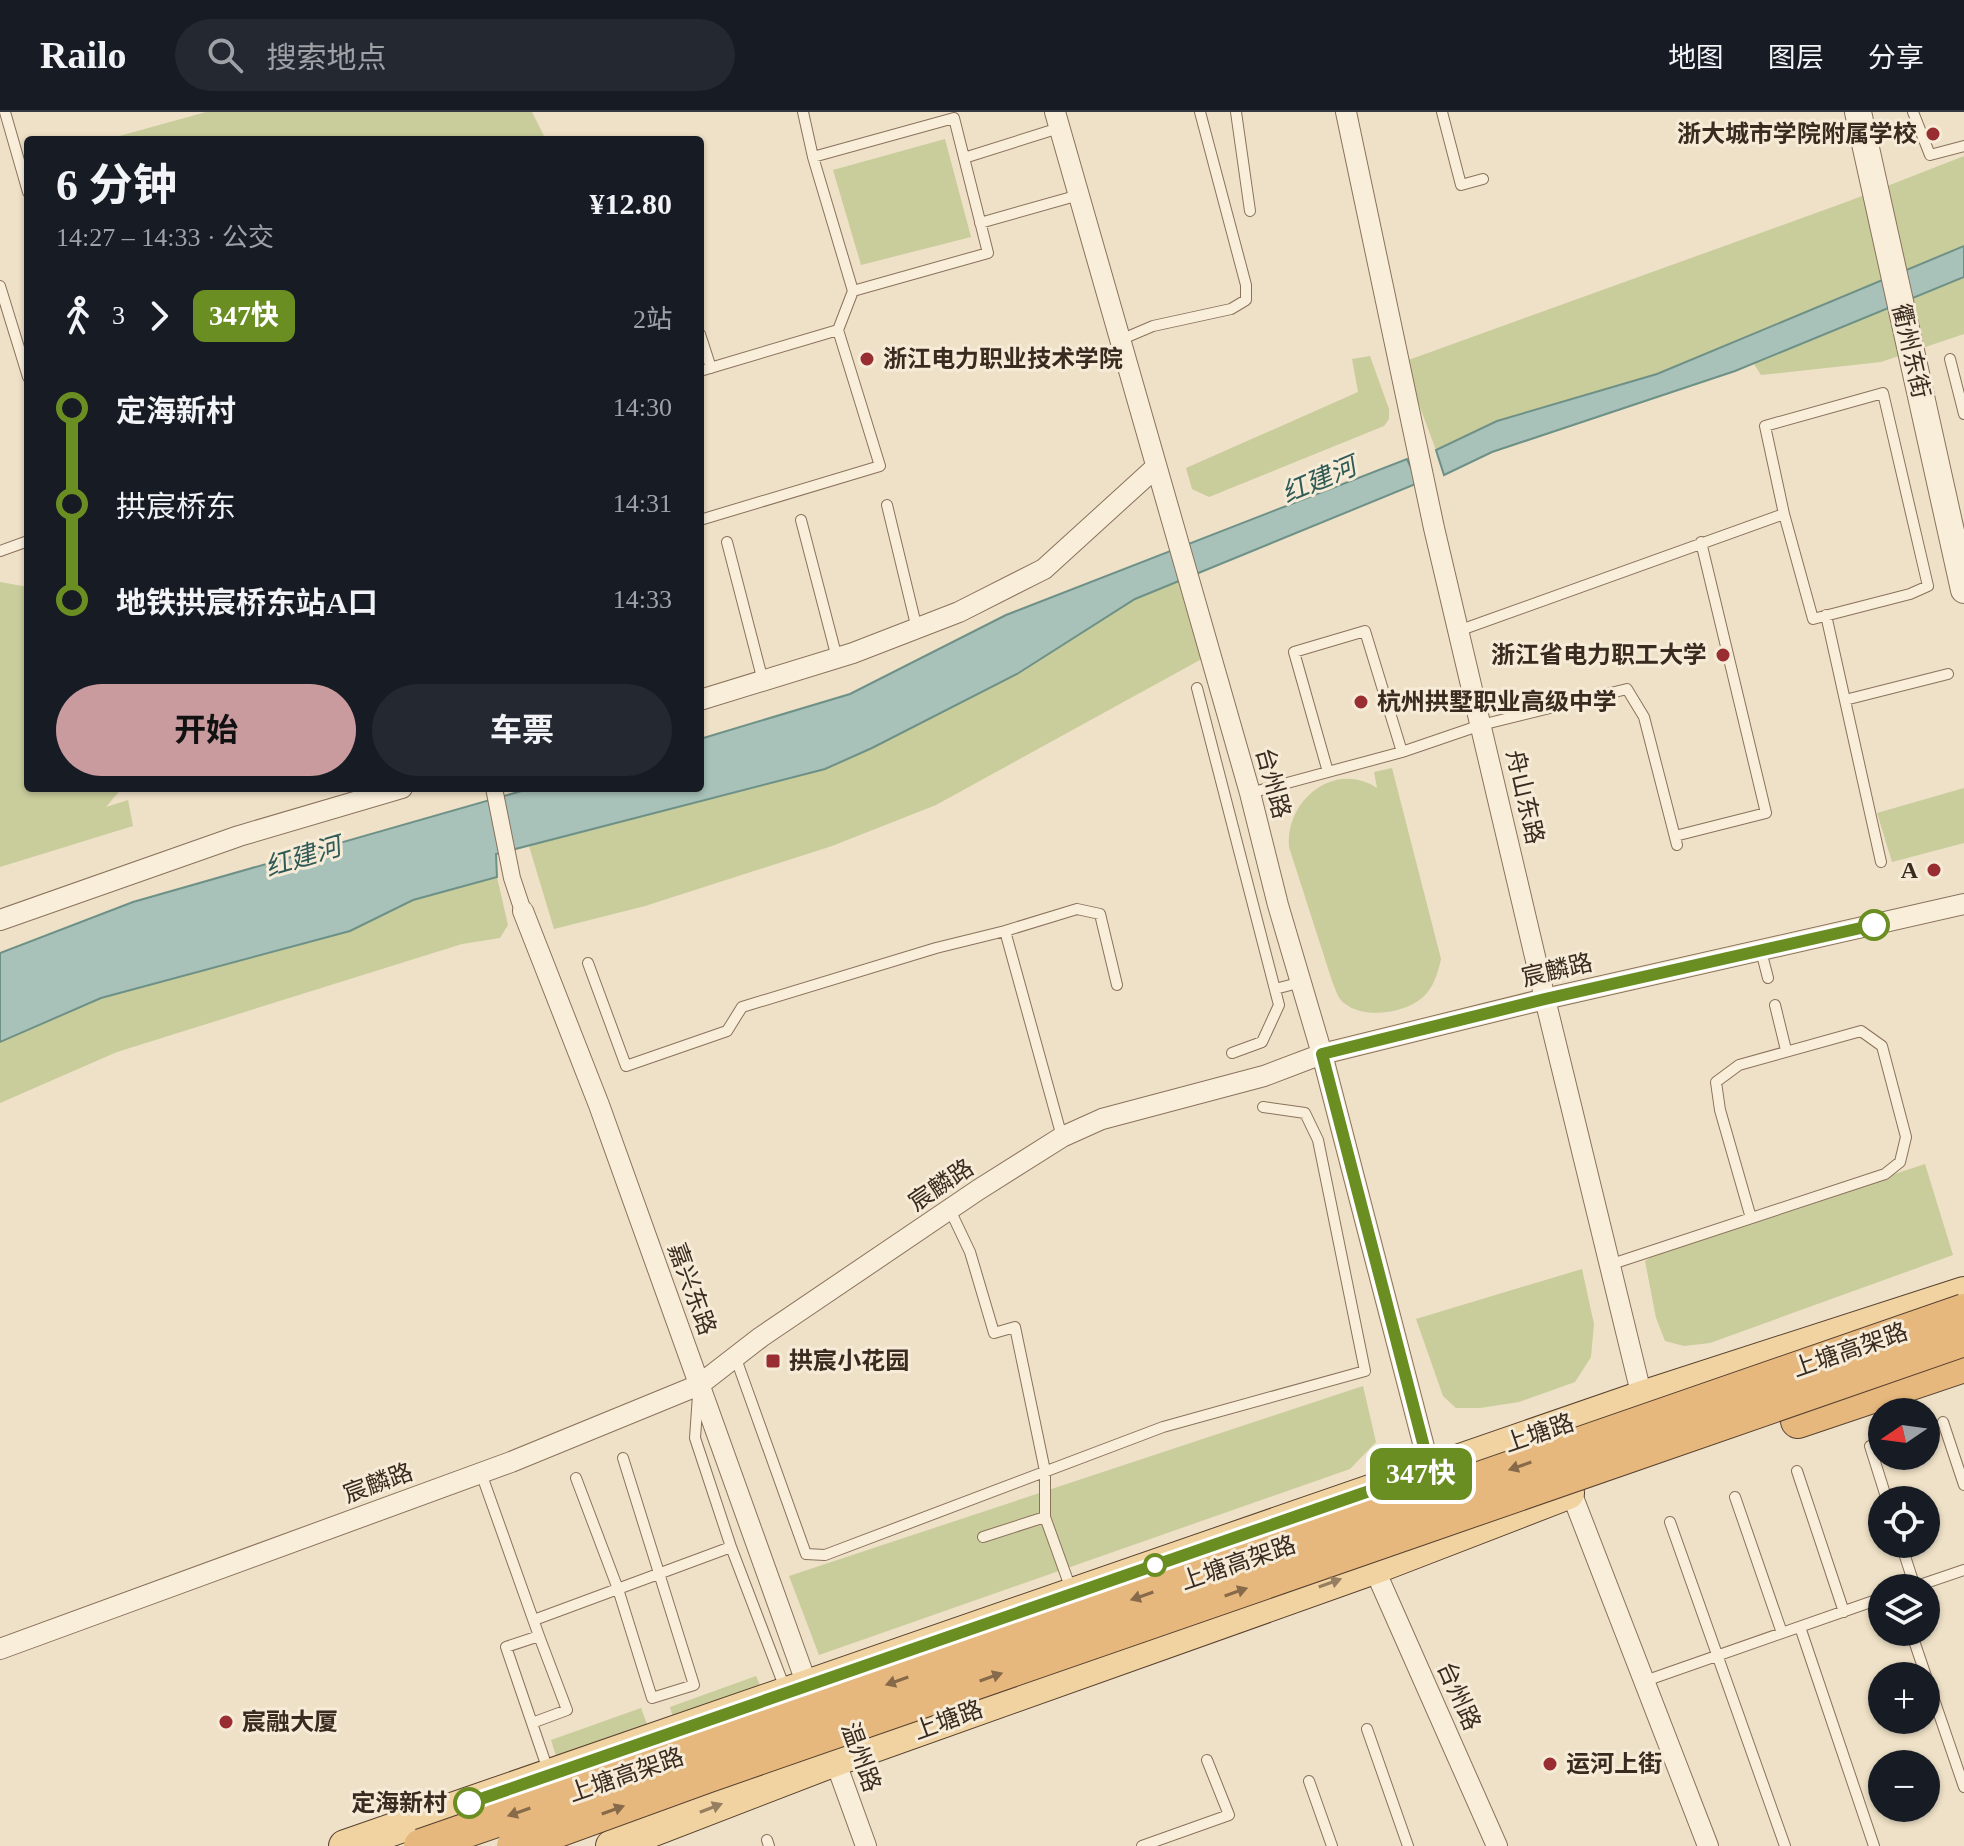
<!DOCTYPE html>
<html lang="zh">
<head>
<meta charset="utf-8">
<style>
  body { margin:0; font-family:"Times New Roman","Noto Sans SC",serif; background:#242831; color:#f1f3f6; height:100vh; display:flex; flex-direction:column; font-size:30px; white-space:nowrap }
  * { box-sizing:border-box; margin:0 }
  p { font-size:26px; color:#9ea1a6 }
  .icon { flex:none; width:44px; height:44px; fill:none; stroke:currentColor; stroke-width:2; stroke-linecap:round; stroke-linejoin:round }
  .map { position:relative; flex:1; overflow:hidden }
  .details { position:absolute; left:24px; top:24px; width:680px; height:656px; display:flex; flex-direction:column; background:#171b24; border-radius:8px; box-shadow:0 2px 6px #0004 }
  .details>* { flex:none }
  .badge { padding:0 16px; border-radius:12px; font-size:28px; line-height:52px }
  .needle { width:52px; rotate:257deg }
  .buttons { position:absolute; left:1868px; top:1286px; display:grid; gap:16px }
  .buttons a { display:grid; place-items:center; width:72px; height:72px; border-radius:50%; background:#171b24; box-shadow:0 2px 6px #0004; font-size:40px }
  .map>.badge { position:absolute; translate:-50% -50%; box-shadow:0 0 0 4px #fff }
  .legs { display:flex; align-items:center; gap:12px; height:88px; padding:0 32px; font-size:26px }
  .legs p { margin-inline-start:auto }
  .head { display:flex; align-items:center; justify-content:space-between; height:136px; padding:0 32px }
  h1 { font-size:44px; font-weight:700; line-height:60px }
  .primary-button { display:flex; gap:16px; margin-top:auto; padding:16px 32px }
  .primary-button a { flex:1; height:92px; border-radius:48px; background:#c99a9e; color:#111; font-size:32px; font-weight:700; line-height:92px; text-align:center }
  .primary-button a+a { background:#242831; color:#f1f3f6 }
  ul { padding:0 32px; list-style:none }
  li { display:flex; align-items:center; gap:28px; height:96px; font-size:30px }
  li i { display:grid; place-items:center; width:12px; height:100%; margin:0 10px; background:currentColor }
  li i::after { content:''; width:20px; height:20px; margin:-10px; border:6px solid; border-radius:50%; background:#171b24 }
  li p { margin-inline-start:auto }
  li:first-child i { background:linear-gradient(#0000 50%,currentColor 0) }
  li:last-child i { background:linear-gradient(currentColor 50%,#0000 0) }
  header { display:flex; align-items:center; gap:48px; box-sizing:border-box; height:112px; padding:0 40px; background:#171b24; border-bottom:2px solid #363941 }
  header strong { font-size:38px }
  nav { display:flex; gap:44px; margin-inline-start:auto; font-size:28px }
  .search { width:560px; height:72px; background:#242831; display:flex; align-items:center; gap:20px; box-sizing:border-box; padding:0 28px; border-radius:44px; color:#9ea1a6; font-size:30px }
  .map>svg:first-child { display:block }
  .green { fill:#c9cc9b }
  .water { fill:#a8c2b9; stroke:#6e9187; stroke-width:2 }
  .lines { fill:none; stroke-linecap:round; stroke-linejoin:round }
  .service-casing { stroke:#8a725c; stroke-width:12 }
  .pedestrian-casing { stroke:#8a725c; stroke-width:18 }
  .minor-casing { stroke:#8a725c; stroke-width:22 }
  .tertiary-casing { stroke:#8a725c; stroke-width:28 }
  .primary-casing { stroke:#584130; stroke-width:34 }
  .trunk-casing { stroke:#584130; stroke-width:36 }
  .service { stroke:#f9eeda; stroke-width:10 }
  .pedestrian { stroke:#f9eeda; stroke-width:16 }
  .minor { stroke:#f9eeda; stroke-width:20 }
  .tertiary { stroke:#f9eeda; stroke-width:26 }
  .primary { stroke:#f0d3a0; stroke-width:32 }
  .trunk { stroke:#e6b87d; stroke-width:34 }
  .trunk-bridge-casing { stroke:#584130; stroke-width:36; stroke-linecap:butt }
  .trunk-bridge { stroke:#e6b87d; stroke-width:34 }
  .oneway { fill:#876a4a }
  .oneway2 { fill:#957f60 }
  .line-1-casing { stroke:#fff; stroke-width:18 }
  .line-1 { stroke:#6b8e23; stroke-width:12 }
  .poi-dot { fill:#982d32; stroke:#f6ebd7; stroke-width:3 }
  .stop-1-dot { fill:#fff; stroke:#6b8e23; stroke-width:4 }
  .labels { text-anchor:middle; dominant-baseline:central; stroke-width:6; stroke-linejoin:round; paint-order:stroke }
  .poi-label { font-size:24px; font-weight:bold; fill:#3a2b20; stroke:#f6ebd7; text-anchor:start }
  .street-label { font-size:24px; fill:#3a2b20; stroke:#f6ebd7 }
  .stop-label { font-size:24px; font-weight:bold; fill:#3a2b20; stroke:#f6ebd7; text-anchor:end }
  .water-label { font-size:26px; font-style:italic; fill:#2f5a55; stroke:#f6ebd7 }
</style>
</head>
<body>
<header>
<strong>Railo</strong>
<div class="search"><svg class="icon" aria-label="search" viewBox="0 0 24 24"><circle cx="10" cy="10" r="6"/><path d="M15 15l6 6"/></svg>搜索地点</div>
<nav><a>地图</a><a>图层</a><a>分享</a></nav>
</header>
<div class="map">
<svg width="1964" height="1734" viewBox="0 0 1964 1734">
  <rect width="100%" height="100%" fill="#eee1c7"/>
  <!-- green -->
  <path class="green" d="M206,0H532L546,28H105Z
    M945,27L971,125L861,153L833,58Z
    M1964,44V134L1656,262L1497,309L1436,338L1403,250L1849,89Z
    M1964,165V222L1881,250L1761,263L1754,252Z
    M1370,244L1389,297V307L1384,314L1209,385L1192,377L1186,356L1358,280L1352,247Z
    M1187,466L1209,543L936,693L832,734L645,794L554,817L529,734L825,657L1017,562L1135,487Z
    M0,470L28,475V676H122L106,695L128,688L133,714L0,755Z
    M1392,656L1441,847C1438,861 1433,877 1422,886C1403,902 1363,907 1344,891C1338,887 1335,876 1332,869L1289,735C1285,688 1335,648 1377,676L1374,660Z
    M1964,676V731L1892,750L1877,701Z
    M497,765L508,813L500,826L462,832L117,940L0,991V930L101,886L350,819L413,788Z
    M1925,1052L1953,1143L1710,1231L1684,1234L1665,1229L1656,1206L1645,1149L1659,1140Z
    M1582,1157L1594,1212L1591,1245L1575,1270L1519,1290L1480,1296H1456L1443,1284L1416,1207Z
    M1363,1274L1376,1330L1350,1357L819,1543L789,1464Z
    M756,1564L762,1578L673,1606L670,1595Z
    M641,1596L648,1615L557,1647L551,1628Z"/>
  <!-- water -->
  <path class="water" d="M1964,134V165L1735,259L1492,340L1444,363L1436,338L1497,309L1657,262Z
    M1407,347L1418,371L1135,487L1017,562L872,636L825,657L496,742L497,765L413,788L350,819L101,886L0,930V841L133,790L532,676H700V627L850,582L1006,503Z"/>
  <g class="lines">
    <!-- service casing -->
    <g class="service-casing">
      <path id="service" d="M5,0L28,80
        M803,0L813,45L853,179
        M1236,0L1250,99
        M1442,0L1461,73L1483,67
        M1913,0L1930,43L1964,34
        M964,46L1059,16
        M980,111L1079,83
        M0,174L28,265
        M700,222L711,256
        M1120,228L1153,214L1231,197L1246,188V173L1200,0
        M1950,247L1964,302
        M700,259L838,218L853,179L988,141L954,6L813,45
        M887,393L917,517
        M700,408L880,354L838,218
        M801,408L837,546
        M727,430L763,569
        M0,439L28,429
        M1826,503L1881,750
        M1458,519L1784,402L1765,314L1883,281L1928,474L1910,482L1813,507L1784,402
        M1197,576L1279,893L1262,930L1232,941
        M1845,588L1948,562
        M1328,660L1294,540L1365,519L1402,640
        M1250,681L1402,640L1481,613L1627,577L1644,605L1677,733
        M1675,724L1766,701L1701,430
        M1005,819L1077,797L1100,802L1117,873
        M1761,839L1768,866
        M588,851L626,954L727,919L742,895L936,836L1005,819L1062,1025
        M1275,877L1302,870
        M1775,893L1786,938
        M950,1098L970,1140L994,1221L1015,1215L1045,1359V1405L1072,1480
        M1609,1153L1885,1062L1900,1050L1906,1025L1882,934L1861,919L1739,953L1716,970L1720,998L1751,1106
        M735,1244L806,1442L825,1443L1163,1315L1365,1259L1318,1028L1305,1001L1263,995
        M698,1283L695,1326L731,1435L786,1579
        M1943,1310L1964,1373
        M1870,1334L1887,1388
        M1797,1359L1844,1500
        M481,1361L539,1524L506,1535L549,1661
        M576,1366L618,1477L652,1586L694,1573L623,1346
        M1735,1385L1782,1521
        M1670,1410L1785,1734
        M983,1425L1045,1405
        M1901,1432L1915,1475
        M1911,1476L1964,1458
        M534,1508L731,1435
        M1800,1515L1874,1734
        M1911,1520L1926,1564
        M1926,1564L1964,1675
        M1645,1569L1882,1486
        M532,1611L567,1598L539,1524
        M1367,1617L1408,1734
        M1309,1669L1332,1734
        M767,1728L769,1734
        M1142,1734L1229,1703L1207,1648"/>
    </g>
    <!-- pedestrian casing -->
    <g class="pedestrian-casing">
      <path id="pedestrian" d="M494,676L512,766L523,799"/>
    </g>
    <!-- minor casing -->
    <g class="minor-casing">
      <path id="minor" d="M1055,0L1250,681L1278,793L1322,942L1430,1358
        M1346,0L1434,416L1545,887L1642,1285
        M700,588L853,541L959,500L1044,457L1155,356
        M523,799L599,993L811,1584
        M0,808L239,724L402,676
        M1571,1380L1708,1734
        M1374,1456L1497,1734
        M0,1537L511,1350L699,1273L761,1225L978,1078L1062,1025L1102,1007L1264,964L1322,942L1545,887L1964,792
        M832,1640L866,1734"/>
    </g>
    <!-- tertiary casing -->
    <g class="tertiary-casing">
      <path id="tertiary" d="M1858,0L1964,478"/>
    </g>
    <!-- primary casing -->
    <g class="primary-casing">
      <path id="primary" d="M345,1734L1642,1285L1964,1181
        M612,1734L835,1648L1374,1456L1568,1381"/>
    </g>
    <!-- trunk casing -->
    <g class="trunk-casing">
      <path id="trunk" d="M1798,1309L1964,1253"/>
    </g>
    <!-- service -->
    <use href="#service" class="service"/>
    <!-- pedestrian -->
    <use href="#pedestrian" class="pedestrian"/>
    <!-- minor -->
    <use href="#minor" class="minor"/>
    <!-- tertiary -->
    <use href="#tertiary" class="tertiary"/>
    <!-- primary -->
    <use href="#primary" class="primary"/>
    <!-- trunk -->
    <use href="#trunk" class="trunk"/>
    <!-- trunk-bridge casing -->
    <g class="trunk-bridge-casing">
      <path id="trunk-bridge" d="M421,1734L1964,1199
        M514,1734L706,1664L1964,1227"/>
    </g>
    <!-- trunk-bridge -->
    <use href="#trunk-bridge" class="trunk-bridge"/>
  </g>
  <!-- one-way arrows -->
  <defs><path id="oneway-solid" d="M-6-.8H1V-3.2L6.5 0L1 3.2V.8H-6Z" transform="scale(2)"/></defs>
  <g class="oneway">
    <use href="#oneway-solid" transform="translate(1520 1354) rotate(161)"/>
    <use href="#oneway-solid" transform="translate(1236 1480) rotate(-19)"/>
    <use href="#oneway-solid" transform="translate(1142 1484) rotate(161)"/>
    <use href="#oneway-solid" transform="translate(991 1565) rotate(-19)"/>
    <use href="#oneway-solid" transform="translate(897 1569) rotate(161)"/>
    <use href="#oneway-solid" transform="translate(613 1698) rotate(-20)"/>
    <use href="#oneway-solid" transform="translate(519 1700) rotate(161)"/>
  </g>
  <g class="oneway2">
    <use href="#oneway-solid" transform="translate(1330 1471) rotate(-20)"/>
    <use href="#oneway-solid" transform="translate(711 1696) rotate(-21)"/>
  </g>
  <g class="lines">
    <!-- line-1 casing -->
    <g class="line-1-casing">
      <path id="line-1" d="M469,1691L1430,1358L1322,942L1545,887L1874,813"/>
    </g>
    <!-- line-1 -->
    <use href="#line-1" class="line-1"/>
  </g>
  <!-- markers -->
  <g class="poi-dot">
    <circle cx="1933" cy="22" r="8"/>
    <circle cx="867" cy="247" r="8"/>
    <circle cx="1723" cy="543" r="8"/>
    <circle cx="1361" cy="590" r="8"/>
    <circle cx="1934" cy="758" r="8"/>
    <rect x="765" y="1241" width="16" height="16" rx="4"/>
    <circle cx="226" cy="1610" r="8"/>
    <circle cx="1550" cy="1652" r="8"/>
  </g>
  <g class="stop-1-dot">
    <circle cx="1874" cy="813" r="14"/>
    <circle cx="1155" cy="1453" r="10"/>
    <circle cx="469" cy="1691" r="14"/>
  </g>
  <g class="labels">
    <!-- poi labels -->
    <g class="poi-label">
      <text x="1917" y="22" text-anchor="end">浙大城市学院附属学校</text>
      <text x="883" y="247">浙江电力职业技术学院</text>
      <text x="1707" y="543" text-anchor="end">浙江省电力职工大学</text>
      <text x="1377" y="590">杭州拱墅职业高级中学</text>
      <text x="1918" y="758" text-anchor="end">A</text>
      <text x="789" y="1249">拱宸小花园</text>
      <text x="242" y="1610">宸融大厦</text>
      <text x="1566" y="1652">运河上街</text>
    </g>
    <!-- street labels -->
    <g class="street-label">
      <text transform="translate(1911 239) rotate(77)">衢州东街</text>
      <text transform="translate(1273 671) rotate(75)">台州路</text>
      <text transform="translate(1525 685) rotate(77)">舟山东路</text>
      <text transform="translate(1557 858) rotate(-13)">宸麟路</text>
      <text transform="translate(941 1073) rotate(-34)">宸麟路</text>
      <text transform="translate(692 1177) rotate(70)">嘉兴东路</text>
      <text transform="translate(1850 1238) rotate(-19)">上塘高架路</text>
      <text transform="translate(1539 1321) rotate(-19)">上塘路</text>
      <text transform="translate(378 1371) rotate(-20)">宸麟路</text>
      <text transform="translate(1238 1451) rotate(-19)">上塘高架路</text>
      <text transform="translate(1459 1584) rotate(66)">台州路</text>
      <text transform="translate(948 1608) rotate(-20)">上塘路</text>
      <text transform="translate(861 1645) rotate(70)">温州路</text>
      <text transform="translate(626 1663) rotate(-19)">上塘高架路</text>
    </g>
    <!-- stop labels -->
    <g class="stop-label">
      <text x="447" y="1691">定海新村</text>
    </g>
    <!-- water labels -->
    <g class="water-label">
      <text transform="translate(1319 368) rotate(-23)">红建河</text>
      <text transform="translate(303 745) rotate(-17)">红建河</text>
    </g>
  </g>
</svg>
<div class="buttons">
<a><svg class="needle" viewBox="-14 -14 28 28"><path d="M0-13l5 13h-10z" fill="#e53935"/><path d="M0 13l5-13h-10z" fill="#9ea1a6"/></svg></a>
<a><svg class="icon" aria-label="locate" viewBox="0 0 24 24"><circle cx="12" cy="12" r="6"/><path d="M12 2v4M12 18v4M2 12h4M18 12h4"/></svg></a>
<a><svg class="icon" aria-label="layers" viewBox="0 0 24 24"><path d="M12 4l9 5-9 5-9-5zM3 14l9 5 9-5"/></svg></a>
<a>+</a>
<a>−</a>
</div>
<b class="badge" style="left:1421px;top:1362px;background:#6b8e23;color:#fff">347快</b>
<section class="details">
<div class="head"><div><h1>6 分钟</h1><p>14:27 – 14:33 · 公交</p></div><b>¥12.80</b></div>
<div class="legs"><svg class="icon" aria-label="walk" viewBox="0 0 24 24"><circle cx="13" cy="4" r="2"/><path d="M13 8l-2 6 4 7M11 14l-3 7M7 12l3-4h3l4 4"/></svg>3<svg class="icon" aria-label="forward" viewBox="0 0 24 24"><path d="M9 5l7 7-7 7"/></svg><b class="badge" style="background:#6b8e23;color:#fff">347快</b><p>2站</p></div>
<ul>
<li><i style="color:#6b8e23"></i><b>定海新村</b><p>14:30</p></li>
<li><i style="color:#6b8e23"></i><span>拱宸桥东</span><p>14:31</p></li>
<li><i style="color:#6b8e23"></i><b>地铁拱宸桥东站A口</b><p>14:33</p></li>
</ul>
<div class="primary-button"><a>开始</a><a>车票</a></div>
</section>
</div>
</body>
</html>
